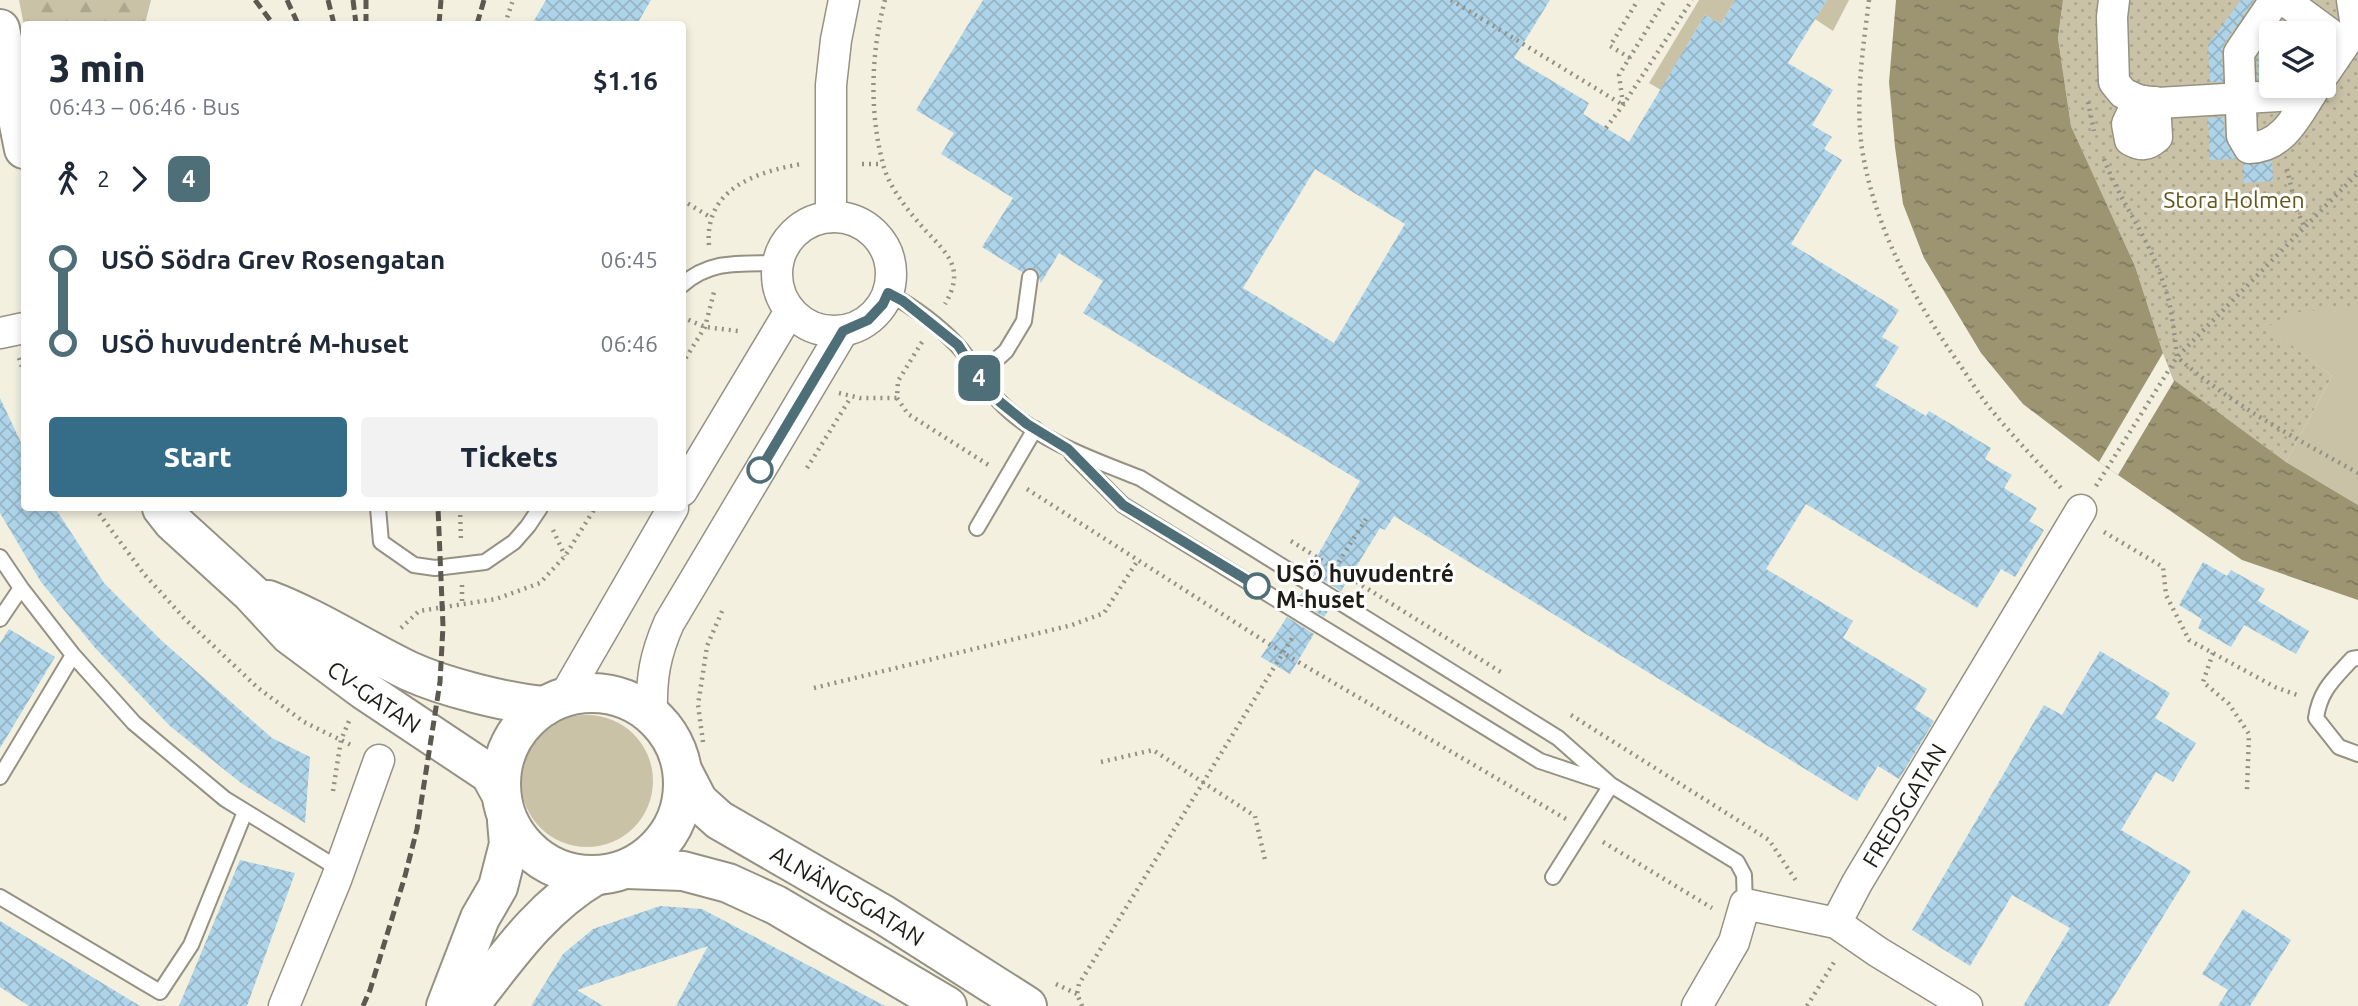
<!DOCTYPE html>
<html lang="en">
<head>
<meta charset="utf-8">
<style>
  body { margin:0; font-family:Ubuntu,sans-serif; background:#f2f2f3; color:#1f2937; height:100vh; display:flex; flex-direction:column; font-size:26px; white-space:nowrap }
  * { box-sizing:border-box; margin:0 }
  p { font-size:23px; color:#747a83 }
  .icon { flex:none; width:38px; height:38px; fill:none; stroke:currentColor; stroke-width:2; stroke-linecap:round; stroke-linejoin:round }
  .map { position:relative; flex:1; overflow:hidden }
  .panel { position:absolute; left:21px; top:21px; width:665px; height:490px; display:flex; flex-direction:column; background:#fff; border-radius:7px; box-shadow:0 4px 10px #0003 }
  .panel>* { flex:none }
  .badge { padding:0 14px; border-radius:10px; font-size:24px; line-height:46px }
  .tools { position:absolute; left:2259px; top:21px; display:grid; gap:14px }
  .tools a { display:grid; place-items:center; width:77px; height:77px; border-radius:7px; background:#fff; box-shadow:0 4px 10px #0003; font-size:35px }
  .map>.badge { position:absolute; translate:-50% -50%; box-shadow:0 0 0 4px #fff }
  .legs { display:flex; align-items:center; gap:10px; height:77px; padding:0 28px; font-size:23px }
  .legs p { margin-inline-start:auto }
  .overview { display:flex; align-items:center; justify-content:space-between; height:119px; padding:0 28px }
  h1 { font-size:38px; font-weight:800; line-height:52px }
  .primary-button { display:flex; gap:14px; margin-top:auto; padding:14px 28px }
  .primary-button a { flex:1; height:80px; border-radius:7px; background:#356c87; color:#fff; font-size:28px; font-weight:800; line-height:80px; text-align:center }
  .primary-button a+a { background:#f2f2f3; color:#1f2937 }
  ul { padding:0 28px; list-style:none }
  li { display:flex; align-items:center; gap:24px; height:84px; font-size:26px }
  li i { display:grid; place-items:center; width:10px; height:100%; margin:0 9px; background:currentColor }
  li i::after { content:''; width:18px; height:18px; margin:-9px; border:5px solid; border-radius:50%; background:#fff }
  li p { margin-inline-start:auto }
  li:first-child i { background:linear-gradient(#0000 50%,currentColor 0) }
  li:last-child i { background:linear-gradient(currentColor 50%,#0000 0) }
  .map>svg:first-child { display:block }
  .grass { fill:#c9c2a7 }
  .forest { fill:url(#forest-firs) }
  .park { fill:url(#park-dots); fill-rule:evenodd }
  .water { fill:url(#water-ripples) }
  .pier { fill:#f4f0e0 }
  .building { fill:url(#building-cross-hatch); fill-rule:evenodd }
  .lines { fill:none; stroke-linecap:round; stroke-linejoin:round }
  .lane-casing { stroke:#969283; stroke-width:18 }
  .street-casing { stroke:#969283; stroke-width:33 }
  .secondary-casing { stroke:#969283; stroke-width:42 }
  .path { stroke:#939185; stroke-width:4.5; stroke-dasharray:2 5; stroke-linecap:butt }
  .lane { stroke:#fff; stroke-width:14 }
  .street { stroke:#fff; stroke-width:30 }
  .secondary { stroke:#fff; stroke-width:38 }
  .rail { stroke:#5b5950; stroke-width:5; stroke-dasharray:10 5; stroke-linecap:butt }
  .line-1-casing { stroke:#fff; stroke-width:16 }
  .line-1 { stroke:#4f6f78; stroke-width:10 }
  .stop-1-dot { fill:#fff; stroke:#4f6f78; stroke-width:3.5 }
  .labels { text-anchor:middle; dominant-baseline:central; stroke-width:6; stroke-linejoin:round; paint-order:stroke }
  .park-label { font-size:23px; fill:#64561a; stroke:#fff }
  .stop-label { font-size:23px; font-weight:bold; fill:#1d1c16; stroke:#fff; text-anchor:start }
  .street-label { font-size:23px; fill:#1d1c16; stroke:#fff }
</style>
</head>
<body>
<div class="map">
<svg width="2358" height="1006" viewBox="0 0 2358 1006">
  <defs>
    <pattern id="forest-firs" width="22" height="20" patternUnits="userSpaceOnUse" patternTransform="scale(1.75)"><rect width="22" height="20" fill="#c9c2a7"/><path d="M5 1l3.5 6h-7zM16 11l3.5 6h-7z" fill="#aca68f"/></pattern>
    <pattern id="park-dots" width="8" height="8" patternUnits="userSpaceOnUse" patternTransform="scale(1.75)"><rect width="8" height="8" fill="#c9c2a7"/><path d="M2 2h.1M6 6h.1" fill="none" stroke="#aca68f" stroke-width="1.8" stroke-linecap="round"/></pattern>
    <pattern id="water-ripples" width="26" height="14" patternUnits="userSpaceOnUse" patternTransform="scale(1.75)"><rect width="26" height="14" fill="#9d9572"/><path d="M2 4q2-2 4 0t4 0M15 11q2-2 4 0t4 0" fill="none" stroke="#7f795d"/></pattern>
    <pattern id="building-cross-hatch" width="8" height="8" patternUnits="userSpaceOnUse" patternTransform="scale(1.75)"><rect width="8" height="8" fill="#aed4e9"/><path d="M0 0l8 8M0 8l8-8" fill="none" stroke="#95b5c7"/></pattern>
  </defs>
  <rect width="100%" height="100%" fill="#f4f0e0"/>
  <!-- grass -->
  <path class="grass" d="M1699,0H1735L1721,24L1705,15L1661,90L1649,83Z
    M1827,0H1849L1833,31L1815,19Z
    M2358,301V505L2286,462L2332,376L2266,327L2290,303Z
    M521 781a66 66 0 1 1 132 0a66 66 0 1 1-132 0Z"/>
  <!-- forest -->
  <path class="forest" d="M19,0H151L145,24L24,26Z"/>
  <!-- park -->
  <path class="park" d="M2063,0H2358V307L2298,312L2267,327L2332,376L2286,462L2174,381L2163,353L2135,266L2071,126L2058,38ZM2272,33H2324V86H2272Z"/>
  <!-- water -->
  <path class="water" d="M1896,0H2063L2058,38L2071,126L2135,266L2163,353L2174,380L2286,462L2358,505V600L2242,560L2099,462L2023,404L1981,353L1924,258L1903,204L1895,147L1889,82Z"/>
  <!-- pier -->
  <path class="pier" d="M2163,353L2174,381L2118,475L2099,462Z"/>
  <!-- building -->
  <path class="building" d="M546,0H651L637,24H532Z
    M983,0H1550L1514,58L1589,103L1583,114L1629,142L1705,15L1721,24L1735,0H1827L1788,63L1833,90L1812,125L1832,137L1824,149L1842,160L1791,244L1899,310L1882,337L1899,347L1875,386L1926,416L1929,411L1991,448L1985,459L2012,475L2004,488L2037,508L2029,521L2044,530L2015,577L2001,569L1977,608L1806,504L1766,569L1853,621L1843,638L1927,689L1915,709L1934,721L1899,779L1878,766L1857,801L1394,516L1385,530L1380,528L1341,591L1313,574L1317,568L1312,565L1360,481L1083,313L1103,281L1059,253L1041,283L1035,269L1027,268L1022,272L982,247L1013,198L941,154L954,133L916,110ZM1315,169L1405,224L1334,343L1243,288Z
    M2241,0H2254L2224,44L2222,54L2223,82H2210L2208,45Z
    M2272,36V79L2257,80V58Z
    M2224,117L2225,137L2236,159L2210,160L2208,118Z
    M2272,161L2273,181L2244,183V164L2252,165Z
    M0,398L24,449V508H55L104,583L162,641L272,738L310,757L305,823L241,783L170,726L96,649L41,582L0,513Z
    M2203,562L2227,576L2231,570L2265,589L2258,601L2309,631L2296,654L2244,625L2231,647L2198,628L2202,619L2179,605Z
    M1303,591L1330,608L1324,617L1297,600Z
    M1287,617L1314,634L1290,674L1261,657Z
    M9,629L55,657L0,748V643Z
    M2100,651L2170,693L2155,718L2196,743L2173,782L2156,772L2121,830L2191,871L2108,1006H2023L2070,928L2012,895L1970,966L1912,930L2044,705L2062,715Z
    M240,860L295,873L247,1006H179Z
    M660,906L702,909L885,1006H676L708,946L577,990L603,1006H531L563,954L593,929Z
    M2243,909L2291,940L2250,1006H2218L2228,990L2202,974Z
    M0,921L140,1006H29L0,987Z"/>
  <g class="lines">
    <!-- lane casing -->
    <g class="lane-casing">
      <path id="lane" d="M682,285C711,259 742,264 778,263
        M888,293C912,306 938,325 957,345C973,362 982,384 999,401C1036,440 1091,459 1140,478L1558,738L1611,785L1737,862L1744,875L1745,904
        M978,376L1006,351L1024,321L1030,277
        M1072,454L1123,505L1540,761L1603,782
        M378,508L381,542L414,565L435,568L485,562L514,542L528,526L540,508
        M977,528L1035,429
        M0,557L21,588L73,655L134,723L225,799L339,869
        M0,619L21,588
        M2358,658L2352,659C2334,679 2320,690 2316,718L2339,747L2358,754
        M0,777L73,655
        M1553,877L1611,785
        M0,897L160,992L191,945L245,812"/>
    </g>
    <!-- street casing -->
    <g class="street-casing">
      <g id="street">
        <path d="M2114,0L2112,17L2114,82L2123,93L2138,100L2158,103L2311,94"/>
        <path d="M2275,0L2239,53L2242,136L2249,148C2285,147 2298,113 2316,86"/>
        <path d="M2284,0L2344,44"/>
        <path d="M2324,74L2356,27L2352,0"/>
        <path d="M2138,100L2127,124L2130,140C2141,146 2147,146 2157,137L2155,102"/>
        <path d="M831,217V85L836,40L844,0"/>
        <circle cx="834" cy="274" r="57"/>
        <path d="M0,333L24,328"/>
        <path d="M682,491L790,311"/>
        <path d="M564,697L673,508"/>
        <path d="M652,713C651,678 655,655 669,623L843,331"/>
        <path id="s1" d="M1836,923L1857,883L2081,510"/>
        <path d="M284,1006L336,880L379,760"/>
        <path d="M1697,1006L1734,942L1745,904L1836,923L1878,952L1967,1006"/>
      </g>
    </g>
    <!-- secondary casing -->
    <g class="secondary-casing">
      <g id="secondary">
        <path d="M0,29L24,149"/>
        <path id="s2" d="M162,508L173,522L251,593L290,635L364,690L490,774L501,794"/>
        <path d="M268,600C318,619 361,648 409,671C444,687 507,703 545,706"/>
        <circle cx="592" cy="784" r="91"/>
        <path id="s3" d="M683,772L698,801L719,820L884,915L1027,1006"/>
        <path d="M627,869L683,871L728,883L776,905L947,1006"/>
        <path d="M446,1006L480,918L498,887L509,844L507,821"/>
        <path d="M469,1006C507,957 541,907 596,875"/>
      </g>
    </g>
    <!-- path -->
    <path class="path" d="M885,0C871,52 869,111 883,164C889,188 909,212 926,231C949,255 965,270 945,304
      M1451,0L1623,105
      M1869,0C1863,48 1855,100 1862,149C1875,229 1914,300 1960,365C1971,381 1981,398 1994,413C2015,439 2039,463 2061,488
      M505,24L513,0
      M1630,58L1610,46L1638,0
      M2088,102L2094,131
      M1623,104L1619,75L1665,0
      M1606,128L1623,105L1692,0
      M2104,159C2120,202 2149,238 2163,282C2172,306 2174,332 2177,357C2232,405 2295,438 2358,473
      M862,164H883
      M2287,169L2296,208L2305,228
      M682,200L710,217
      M709,245C704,189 756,172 801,164
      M682,317L705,327L738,331L742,333
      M922,342L898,381L897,398L908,414L990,466
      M19,358L24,373
      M682,364L705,327L714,292
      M839,393L860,398H897
      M807,468L851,397
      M2096,486L2177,357L2358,173
      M1027,489L1283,653L1566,819
      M95,508L144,574L184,618L258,688L304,722L353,746
      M460,508L461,542
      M553,530L565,556
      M2104,532L2163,567L2166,595L2189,640L2275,687L2300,696
      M1291,541L1504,674
      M1335,568L1366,519
      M462,585V604
      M401,628L419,611L496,599L540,583L565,556L595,508
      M2213,653L2203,682L2229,704L2249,734L2247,790
      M814,688L1072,625L1104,613L1138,560
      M1571,715L1769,840L1797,882
      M703,742L698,705L707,646L723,609
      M1101,762L1153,750L1255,816L1265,860
      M333,791L341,740L349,721
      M1603,842L1712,908
      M1056,984L1077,994
      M1082,1006L1077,994L1079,984L1294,635
      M1807,1006L1836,959"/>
    <!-- lane -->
    <use href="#lane" class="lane"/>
    <!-- street -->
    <use href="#street" class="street"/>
    <!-- secondary -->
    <use href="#secondary" class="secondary"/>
    <!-- rail -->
    <path class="rail" d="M255,0L273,24
      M287,0L298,24
      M328,0L334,24
      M353,0L356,24
      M366,24V0
      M439,24L441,0
      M477,24L484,0
      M363,1006L370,990L405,876L417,829L440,682L443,626L438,508"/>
  </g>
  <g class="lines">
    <!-- line-1 casing -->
    <g class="line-1-casing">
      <path id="line-1" d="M760,470L843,331L868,320L883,304L888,293L903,301L958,345L978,376L1000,402L1027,424L1068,449L1123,505L1257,586"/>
    </g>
    <!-- line-1 -->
    <use href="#line-1" class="line-1"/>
  </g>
  <!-- markers -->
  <g class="stop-1-dot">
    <circle cx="760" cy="470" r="12"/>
    <circle cx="1257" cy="586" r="12"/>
  </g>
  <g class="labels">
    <!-- park labels -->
    <g class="park-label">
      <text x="2234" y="199">Stora Holmen</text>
    </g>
    <!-- stop labels -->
    <g class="stop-label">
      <text x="1276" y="573">USÖ huvudentré<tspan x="1276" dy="26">M-huset</tspan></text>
    </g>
    <!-- street labels -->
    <g class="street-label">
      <text stroke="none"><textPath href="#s2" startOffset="285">CV-GATAN</textPath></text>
      <text stroke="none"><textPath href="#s1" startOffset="136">FREDSGATAN</textPath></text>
      <text stroke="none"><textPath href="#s3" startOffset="210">ALNÄNGSGATAN</textPath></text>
    </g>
  </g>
</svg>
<div class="tools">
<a><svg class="icon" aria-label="layers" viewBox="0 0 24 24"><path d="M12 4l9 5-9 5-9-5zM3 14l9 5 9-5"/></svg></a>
</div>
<b class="badge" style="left:979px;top:378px;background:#4f6f78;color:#fff">4</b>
<section class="panel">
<div class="overview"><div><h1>3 min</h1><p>06:43 – 06:46 · Bus</p></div><b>$1.16</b></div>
<div class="legs"><svg class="icon" aria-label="walk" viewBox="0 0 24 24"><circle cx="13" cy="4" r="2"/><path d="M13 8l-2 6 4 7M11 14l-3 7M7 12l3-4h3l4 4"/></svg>2<svg class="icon" aria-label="forward" viewBox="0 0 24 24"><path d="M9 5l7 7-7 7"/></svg><b class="badge" style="background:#4f6f78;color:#fff">4</b></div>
<ul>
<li><i style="color:#4f6f78"></i><b>USÖ Södra Grev Rosengatan</b><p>06:45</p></li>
<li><i style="color:#4f6f78"></i><b>USÖ huvudentré M-huset</b><p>06:46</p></li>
</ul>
<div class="primary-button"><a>Start</a><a>Tickets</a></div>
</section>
</div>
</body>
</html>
